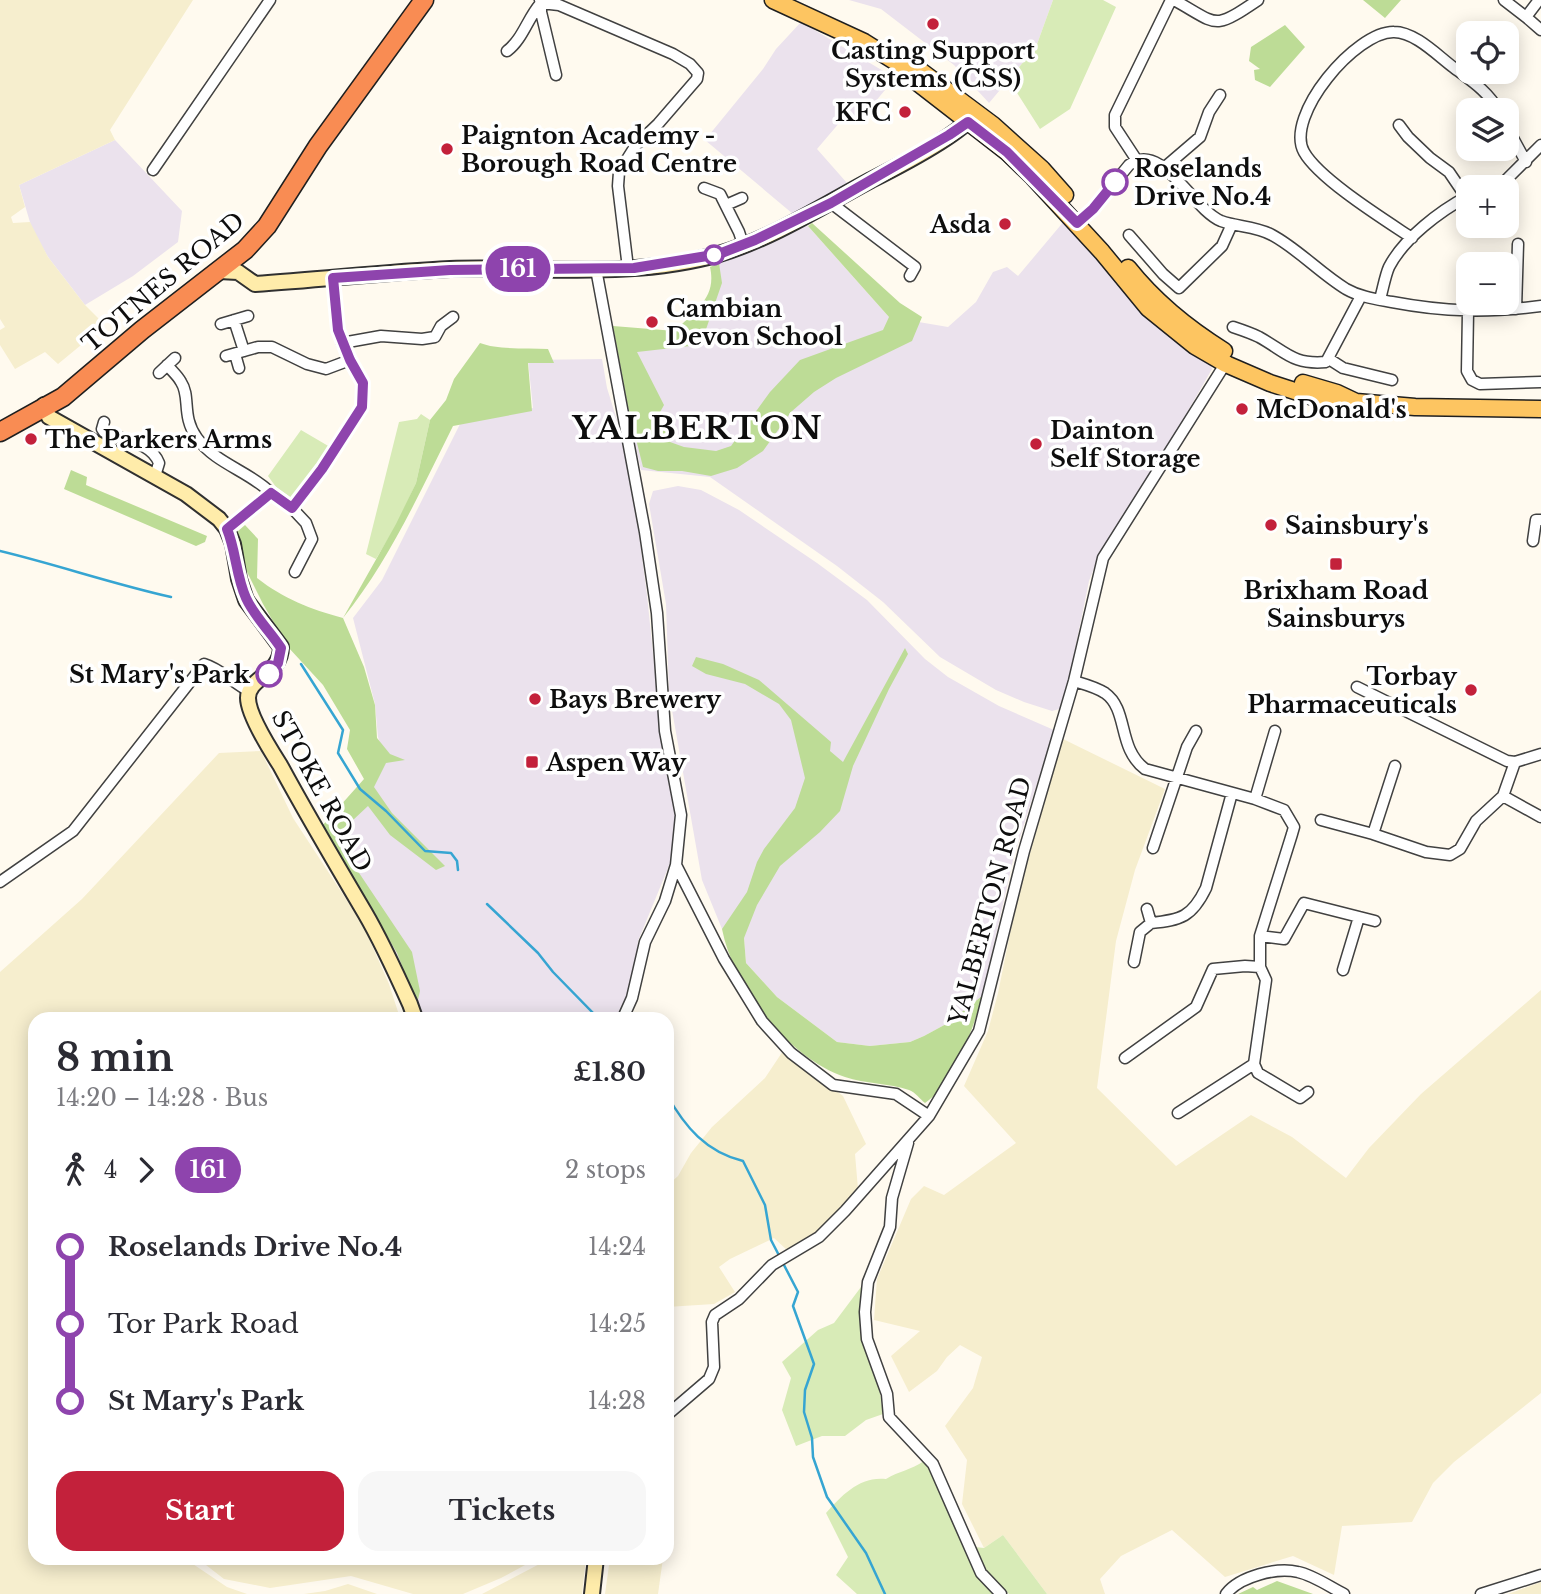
<!DOCTYPE html>
<html lang="en">
<head>
<meta charset="utf-8">
<style>
  body { margin:0; font-family:"Libre Baskerville",serif; background:#f7f7f7; color:#2b2b33; height:100vh; display:flex; flex-direction:column; font-size:26px; white-space:nowrap }
  * { box-sizing:border-box; margin:0 }
  p { font-size:23px; color:#7c7c81 }
  .icon { flex:none; width:38px; height:38px; fill:none; stroke:currentColor; stroke-width:2; stroke-linecap:round; stroke-linejoin:round }
  .map { position:relative; flex:1; overflow:hidden }
  .sheet { position:absolute; left:28px; top:1012px; width:646px; height:553px; display:flex; flex-direction:column; background:#fff; border-radius:21px; box-shadow:0 4px 18px #0003 }
  .sheet>* { flex:none }
  .badge { padding:0 14px; border-radius:23px; font-size:24px; line-height:46px }
  .buttons { position:absolute; left:1456px; top:21px; display:grid; gap:14px }
  .buttons a { display:grid; place-items:center; width:63px; height:63px; border-radius:14px; background:#fff; box-shadow:0 4px 18px #0003; font-size:35px }
  .map>.badge { position:absolute; translate:-50% -50%; box-shadow:0 0 0 4px #fff }
  .legs { display:flex; align-items:center; gap:10px; height:77px; padding:0 28px; font-size:23px }
  .legs p { margin-inline-start:auto }
  .headline { display:flex; align-items:center; justify-content:space-between; height:119px; padding:0 28px }
  h1 { font-size:38px; font-weight:700; line-height:52px }
  .primary-button { display:flex; gap:14px; margin-top:auto; padding:14px 28px }
  .primary-button a { flex:1; height:80px; border-radius:21px; background:#c3213b; color:#fff; font-size:28px; font-weight:700; line-height:80px; text-align:center }
  .primary-button a+a { background:#f7f7f7; color:#2b2b33 }
  ul { padding:0 28px; list-style:none }
  li { display:flex; align-items:center; gap:24px; height:77px; font-size:26px }
  li i { display:grid; place-items:center; width:10px; height:100%; margin:0 9px; background:currentColor }
  li i::after { content:''; width:18px; height:18px; margin:-9px; border:5px solid; border-radius:50%; background:#fff }
  li p { margin-inline-start:auto }
  li:first-child i { background:linear-gradient(#0000 50%,currentColor 0) }
  li:last-child i { background:linear-gradient(currentColor 50%,#0000 0) }
  .map>svg:first-child { display:block }
  .industrial { fill:#ebe2ed }
  .farmland { fill:#f6eece }
  .green { fill:#d8ebb7 }
  .forest { fill:#bddc96 }
  .lines { fill:none; stroke-linecap:round; stroke-linejoin:round }
  .stream { stroke:#36a5d2; stroke-width:2.5 }
  .street-casing { stroke:#414141; stroke-width:13 }
  .secondary-casing { stroke:#303030; stroke-width:18 }
  .primary-casing { stroke:#1f1f1f; stroke-width:19 }
  .highway-casing { stroke:#1f1f1f; stroke-width:21 }
  .street { stroke:#fff; stroke-width:10 }
  .secondary { stroke:#ffecaa; stroke-width:14 }
  .primary { stroke:#fdc561; stroke-width:16 }
  .highway { stroke:#f98c53; stroke-width:18 }
  .line-1-casing { stroke:#fff; stroke-width:16 }
  .line-1 { stroke:#8e44ad; stroke-width:10 }
  .poi-dot { fill:#c3213b; stroke:#fff; stroke-width:2.5 }
  .stop-1-dot { fill:#fff; stroke:#8e44ad; stroke-width:3.5 }
  .labels { text-anchor:middle; dominant-baseline:central; stroke-width:7; stroke-linejoin:round; paint-order:stroke }
  .poi-label { font-size:24px; font-weight:bold; fill:#0e0e0e; stroke:#fff; text-anchor:start }
  .stop-label { font-size:24px; font-weight:bold; fill:#0e0e0e; stroke:#fff; text-anchor:start }
  .street-label { font-size:24px; fill:#0e0e0e; stroke:#fff }
  .district-label { font-size:32px; font-weight:bold; letter-spacing:2px; fill:#0e0e0e; stroke:#fff }
</style>
</head>
<body>
<div class="map">
<svg width="1541" height="1594" viewBox="0 0 1541 1594">
  <rect width="100%" height="100%" fill="#fffaef"/>
  <!-- industrial -->
  <path class="industrial" d="M849,0H1053L1036,47L989,103L954,65L881,9Z
    M801,22L895,78L860,120L846,115L817,149L847,183L793,214L705,140L763,69L776,49Z
    M115,140L182,211L178,242L133,276L85,305L48,257L32,229L19,185Z
    M1065,220L1209,361L1212,369L1169,444L1098,558L1089,581L1063,708L1052,711L1024,702L996,690L940,657L883,602L837,566L710,477L641,470L612,342L680,339L711,305L715,281L712,263L801,227L808,226L889,317L948,327L976,302L993,272L1007,267L1018,276Z
    M602,359L607,388L621,433L631,480L636,511L647,595L662,741L676,813L673,856L638,941L635,975L618,1018H415L326,839L376,776L383,752L378,737L375,704L353,618L382,580L460,424L533,408L528,360Z
    M678,486L701,490L739,510L817,563L867,600L925,659L948,677L999,706L1054,730L1014,856L982,996L948,1023L924,1036L910,1042L870,1046L837,1042L777,997L746,963L744,938L722,929L702,880L669,693L666,604L649,504L653,491Z"/>
  <!-- farmland -->
  <path class="farmland" d="M0,0H193L110,130L115,140L19,185L25,207L11,217L13,223L30,222L48,257L85,305L103,323V327L58,364L45,352L15,369L0,345V330L5,327L0,319Z
    M1061,738L1165,789L1135,870L1116,941L1097,1088L1176,1166L1251,1115L1292,1137L1346,1178L1369,1148L1421,1094L1541,990V1393L1454,1462L1433,1483L1412,1522L1342,1526L1334,1575L1293,1556L1225,1577L1172,1530L1121,1556L1100,1579L1105,1594H1047L1003,1535L984,1548L962,1504L967,1460L945,1426L973,1388L982,1357L960,1345L947,1357L937,1371L909,1392L891,1356L920,1331L874,1320L877,1279L911,1199L924,1186L944,1195L1016,1143L964,1086L988,1031L998,993L1015,909Z
    M261,751L293,818L363,925L389,984L400,1018H35V1558H184L227,1587L247,1594H0V972L82,899L219,753Z
    M783,1051L843,1096L866,1144L855,1154L858,1189L844,1206L807,1241L788,1251L774,1238L730,1259L719,1267L735,1292L714,1304L667,1307V1186L678,1176L691,1153L712,1127L765,1078Z
    M197,1558H538L501,1578L463,1594H413L351,1576L270,1588L224,1579Z
    M551,1558H586L582,1594H482Z
    M610,1558H663L658,1594H605Z
    M1541,1582V1594H1508Z
    M348,1584L377,1594H304L325,1591Z"/>
  <!-- green -->
  <path class="green" d="M1053,0H1103L1116,7L1070,109L1040,129L1012,85L1010,78L1036,47Z
    M421,414L430,420L416,483L397,524L376,559L366,554L399,422L417,419Z
    M301,430L330,447L291,498L276,487L268,476Z
    M864,1283L883,1414L866,1420L845,1436H822L796,1446L782,1410L791,1378L782,1362L818,1330L834,1323Z
    M924,1461L931,1469L976,1574L995,1594H857L836,1575L848,1557L826,1513C842,1495 860,1476 886,1479C899,1471 911,1470 924,1461Z
    M1003,1535L1047,1594H1009L985,1570L975,1547L984,1548Z"/>
  <!-- forest -->
  <path class="forest" d="M1363,0H1401L1385,18Z
    M1285,25L1305,47L1270,87L1255,80L1254,70L1260,69L1249,61L1251,47Z
    M812,223L900,303L922,317L912,341L836,378L814,392L791,412L763,451L737,468L711,476L682,471H658L643,467L628,407L613,326L675,331C695,310 717,298 710,267L719,263L722,283L703,338L690,346L637,352L664,405L659,414L670,442L684,447L716,451L731,446L770,392L800,360L883,330L889,317L808,226Z
    M480,343C498,350 527,348 548,349L554,363H528L532,411L453,426C420,492 389,561 343,618L364,667L375,705L377,738L390,754L405,760L386,763L374,787L392,813L445,866L436,870L390,835L368,806L337,835L345,852L412,952L420,991L417,1004L397,953L322,826L364,779L347,749L350,730L323,685L288,647L263,604L245,568L237,532L245,525L258,539L257,578C284,599 310,609 343,618L396,524L416,483L430,420L446,400L454,379Z
    M71,470L87,477L86,485L207,536L205,542L196,546L64,489Z
    M905,648L908,654L889,689L853,766L840,811L820,832L780,866L757,905L744,938L746,963L777,997L837,1042L870,1046L910,1042L924,1036L948,1023L982,996C975,1026 952,1086 925,1103C920,1099 915,1092 909,1090C889,1083 865,1084 845,1077C788,1058 733,986 722,929L747,892L757,862L764,849L795,808L805,778L791,720L779,704L745,684L706,674L692,666L696,657L723,664L759,680L831,742L830,751L843,762Z
    M1277,1581L1313,1594H1238L1253,1587L1257,1590Z"/>
  <g class="lines">
    <!-- stream -->
    <path class="stream" d="M0,551C58,565 113,584 171,597
      M301,664L343,730L338,753L360,789L386,811L425,851L451,853L457,861L458,870
      M487,904L538,953L553,972L598,1018
      M667,1095C685,1127 706,1152 743,1161L765,1205L771,1240L798,1292L793,1306L814,1364L805,1390L804,1412L812,1438L813,1457L827,1497L866,1553L885,1594"/>
    <!-- street casing -->
    <g class="street-casing">
      <path id="street" d="M540,0L541,3L559,5L673,54L690,64L698,73L697,79L690,87L658,124L636,145L619,172L618,186L628,268
        M1174,0C1219,25 1212,31 1258,0
        M1504,0L1526,17
        M1539,0L1526,17L1541,30
        M541,3V12L556,75
        M507,51C523,39 528,17 541,3
        M1399,125L1408,137L1430,158L1449,172L1466,197
        M1507,127L1526,162
        M1136,159L1115,127V115L1171,0
        M1165,167L1200,137L1209,112L1220,95
        M153,170L270,0
        M1495,187L1506,180L1541,145
        M704,188L720,194L739,232L743,244
        M831,203L915,267L910,276
        M726,205L742,198
        M1077,223L1093,209L1129,165C1162,140 1192,209 1221,221C1237,227 1256,226 1272,235C1298,249 1320,273 1346,289C1360,297 1376,299 1392,302C1445,312 1487,313 1541,306
        M1129,235L1163,274L1179,288L1222,246L1232,224
        M1412,238C1385,220 1319,179 1304,152C1284,116 1356,31 1394,32C1415,32 1437,55 1453,67C1470,80 1488,91 1498,110
        M596,269L645,532L657,613L665,731L681,815L676,865L665,901L645,942L632,998L623,1018
        M1380,299C1383,289 1385,276 1389,267C1404,238 1440,211 1468,196
        M1516,309L1518,244
        M1468,312L1467,371L1472,380L1480,384L1541,382
        M234,320L244,351
        M221,324L248,316
        M1233,327C1242,330 1251,333 1259,337C1286,352 1293,365 1326,362L1361,296
        M342,343L381,336L422,339L435,337L441,326L453,317
        M235,354L239,368
        M226,356L258,347H272L307,364L326,369L350,360
        M1329,359L1343,368L1392,380
        M167,365C172,371 178,376 181,382C191,397 181,416 197,438C216,464 249,471 271,493
        M159,373L175,358
        M104,422L102,429L104,432C124,441 151,442 159,463L155,476
        M292,508L306,523L312,539L295,572
        M227,529L271,493L292,508L322,469L362,407L363,383L350,360L338,330L333,278
        M1533,541L1536,520H1541
        M1074,681C1084,684 1096,687 1105,693C1129,710 1117,748 1145,769L1255,799L1284,810L1294,827L1292,834L1260,936V967L1266,980L1254,1064L1258,1073L1300,1098L1308,1092
        M1357,687L1507,761L1515,762L1541,754
        M1503,796L1541,817
        M1255,799L1275,731
        M1321,820L1373,834L1426,852L1450,855L1460,849L1476,821L1503,796L1515,762
        M1373,834L1395,766
        M1153,848L1187,747L1196,731
        M676,865L724,959L762,1021L791,1053L833,1085L896,1094L929,1116
        M0,882L73,831L204,664C221,669 233,683 249,691
        M1147,909L1151,923C1181,920 1192,917 1206,888L1232,793
        M1260,936L1284,939L1304,903L1375,921
        M1134,962L1140,932L1151,923
        M1343,970L1359,917
        M1125,1058L1196,1007L1213,969L1245,966L1260,967
        M1178,1113L1254,1064
        M908,1143L892,1198L890,1227L868,1282L865,1312L867,1339L887,1394L889,1417L933,1464L981,1573L1001,1594
        M667,1415L709,1379L714,1367L712,1322L715,1315L739,1299L772,1265L819,1237L845,1211L929,1116L979,1031L1024,851L1074,681L1103,558L1227,361
        M1226,1594C1240,1576 1277,1567 1298,1572C1313,1575 1330,1587 1344,1594
        M1481,1594L1541,1575"/>
    </g>
    <!-- secondary casing -->
    <g class="secondary-casing">
      <path id="secondary" d="M219,271L238,272L255,284C320,280 385,272 450,269C539,266 632,279 719,254C773,238 822,206 871,180C897,167 957,136 974,115
        M44,405L49,417L186,494L219,519L227,529L233,544L239,579L246,600L281,647C281,675 248,677 248,698C248,714 271,751 280,765C307,815 336,864 365,913C382,942 396,973 410,1004L415,1018
        M592,1594L596,1558"/>
    </g>
    <!-- primary casing -->
    <g class="primary-casing">
      <path id="primary" d="M773,0L864,42L896,62L914,66L993,125L1042,169L1065,195
        M896,62L909,76L1007,152L1033,177L1102,252L1148,308L1195,346L1226,364L1270,383L1335,404L1356,402L1415,407L1541,409
        M1128,268C1155,302 1187,328 1224,351
        M1303,383L1337,393L1356,402"/>
    </g>
    <!-- highway casing -->
    <g class="highway-casing">
      <path id="highway" d="M0,432L63,397L142,330L245,250L267,226L318,146L424,0"/>
    </g>
    <!-- street -->
    <use href="#street" class="street"/>
    <!-- secondary -->
    <use href="#secondary" class="secondary"/>
    <!-- primary -->
    <use href="#primary" class="primary"/>
    <!-- highway -->
    <use href="#highway" class="highway"/>
  </g>
  <g class="lines">
    <!-- line-1 casing -->
    <g class="line-1-casing">
      <path id="line-1" d="M269,674L278,663L281,648C270,631 254,616 246,598C236,576 236,551 227,529L271,493L292,508L322,469L362,407L363,383L350,360L338,330L333,278L450,270L634,268L719,254L755,240L831,203L949,135L968,122L1007,152L1077,223L1093,209L1115,182"/>
    </g>
    <!-- line-1 -->
    <use href="#line-1" class="line-1"/>
  </g>
  <!-- markers -->
  <g class="poi-dot">
    <circle cx="933" cy="24" r="7"/>
    <circle cx="905" cy="112" r="7"/>
    <circle cx="447" cy="149" r="7"/>
    <circle cx="1005" cy="224" r="7"/>
    <circle cx="652" cy="322" r="7"/>
    <circle cx="1242" cy="409" r="7"/>
    <circle cx="31" cy="439" r="7"/>
    <circle cx="1036" cy="444" r="7"/>
    <circle cx="1271" cy="525" r="7"/>
    <rect x="1329" y="557" width="14" height="14" rx="3.5"/>
    <circle cx="1471" cy="690" r="7"/>
    <circle cx="535" cy="699" r="7"/>
    <rect x="525" y="755" width="14" height="14" rx="3.5"/>
  </g>
  <g class="stop-1-dot">
    <circle cx="1115" cy="182" r="12"/>
    <circle cx="714" cy="255" r="9"/>
    <circle cx="269" cy="674" r="12"/>
  </g>
  <g class="labels">
    <!-- poi labels -->
    <g class="poi-label">
      <text x="933" y="50" text-anchor="middle">Casting Support<tspan x="933" dy="28">Systems (CSS)</tspan></text>
      <text x="891" y="112" text-anchor="end">KFC</text>
      <text x="461" y="135">Paignton Academy -<tspan x="461" dy="28">Borough Road Centre</tspan></text>
      <text x="991" y="224" text-anchor="end">Asda</text>
      <text x="666" y="308">Cambian<tspan x="666" dy="28">Devon School</tspan></text>
      <text x="1256" y="409">McDonald's</text>
      <text x="1050" y="430">Dainton<tspan x="1050" dy="28">Self Storage</tspan></text>
      <text x="45" y="439">The Parkers Arms</text>
      <text x="1285" y="525">Sainsbury's</text>
      <text x="1336" y="590" text-anchor="middle">Brixham Road<tspan x="1336" dy="28">Sainsburys</tspan></text>
      <text x="1457" y="676" text-anchor="end">Torbay<tspan x="1457" dy="28">Pharmaceuticals</tspan></text>
      <text x="549" y="699">Bays Brewery</text>
      <text x="546" y="762">Aspen Way</text>
    </g>
    <!-- stop labels -->
    <g class="stop-label">
      <text x="1134" y="168">Roselands<tspan x="1134" dy="28">Drive No.4</tspan></text>
      <text x="250" y="674" text-anchor="end">St Mary's Park</text>
    </g>
    <!-- street labels -->
    <g class="street-label">
      <text transform="translate(163 282) rotate(-40)">TOTNES ROAD</text>
      <text transform="translate(322 791) rotate(61)">STOKE ROAD</text>
      <text transform="translate(990 901) rotate(-75)">YALBERTON ROAD</text>
    </g>
    <!-- district labels -->
    <g class="district-label">
      <text x="698" y="428">YALBERTON</text>
    </g>
  </g>
</svg>
<div class="buttons">
<a><svg class="icon" aria-label="locate" viewBox="0 0 24 24"><circle cx="12" cy="12" r="6"/><path d="M12 2v4M12 18v4M2 12h4M18 12h4"/></svg></a>
<a><svg class="icon" aria-label="layers" viewBox="0 0 24 24"><path d="M12 4l9 5-9 5-9-5zM3 14l9 5 9-5"/></svg></a>
<a>+</a>
<a>−</a>
</div>
<b class="badge" style="left:518px;top:269px;background:#8e44ad;color:#fff">161</b>
<section class="sheet">
<div class="headline"><div><h1>8 min</h1><p>14:20 – 14:28 · Bus</p></div><b>£1.80</b></div>
<div class="legs"><svg class="icon" aria-label="walk" viewBox="0 0 24 24"><circle cx="13" cy="4" r="2"/><path d="M13 8l-2 6 4 7M11 14l-3 7M7 12l3-4h3l4 4"/></svg>4<svg class="icon" aria-label="forward" viewBox="0 0 24 24"><path d="M9 5l7 7-7 7"/></svg><b class="badge" style="background:#8e44ad;color:#fff">161</b><p>2 stops</p></div>
<ul>
<li><i style="color:#8e44ad"></i><b>Roselands Drive No.4</b><p>14:24</p></li>
<li><i style="color:#8e44ad"></i><span>Tor Park Road</span><p>14:25</p></li>
<li><i style="color:#8e44ad"></i><b>St Mary's Park</b><p>14:28</p></li>
</ul>
<div class="primary-button"><a>Start</a><a>Tickets</a></div>
</section>
</div>
</body>
</html>
